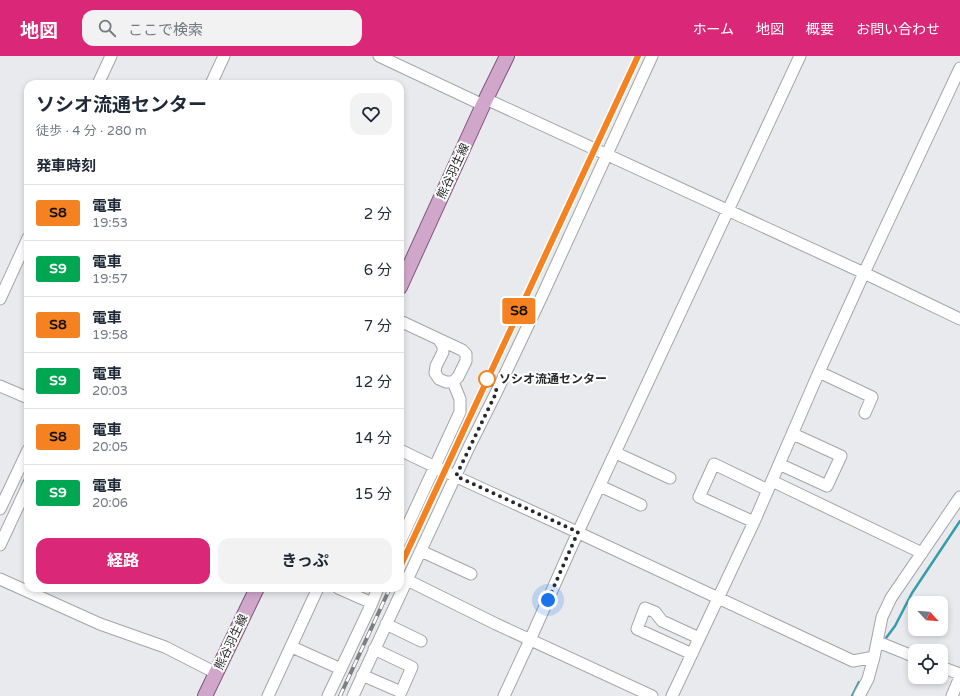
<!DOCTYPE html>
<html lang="ja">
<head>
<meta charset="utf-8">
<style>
  body { margin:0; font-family:"Varela Round","Noto Sans JP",sans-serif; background:#f2f2f3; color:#1f2937; height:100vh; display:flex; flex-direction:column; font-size:15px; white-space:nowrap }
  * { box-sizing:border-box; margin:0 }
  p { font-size:13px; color:#747a83 }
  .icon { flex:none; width:22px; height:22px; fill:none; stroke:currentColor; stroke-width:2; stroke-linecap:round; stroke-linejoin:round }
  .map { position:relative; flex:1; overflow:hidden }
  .side { position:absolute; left:24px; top:24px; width:380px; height:512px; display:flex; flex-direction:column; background:#fff; border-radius:12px; box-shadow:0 2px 6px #0003 }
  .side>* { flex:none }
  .badge { padding:0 8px; border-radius:3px; font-size:14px; line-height:26px }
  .needle { width:26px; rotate:116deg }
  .controls { position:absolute; left:908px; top:540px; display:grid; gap:8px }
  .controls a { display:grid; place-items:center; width:40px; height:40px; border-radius:8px; background:#fff; box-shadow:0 2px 6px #0003; font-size:20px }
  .you { position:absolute; width:20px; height:20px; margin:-10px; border:3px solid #fff; border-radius:50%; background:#1a73e8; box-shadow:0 0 0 6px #1a73e833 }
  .map>.badge { position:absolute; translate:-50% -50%; box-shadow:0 0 0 2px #fff }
  h2 { padding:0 12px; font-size:15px; line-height:36px }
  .round { display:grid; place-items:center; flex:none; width:42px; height:42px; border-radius:12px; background:#f2f2f3 }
  .summary { display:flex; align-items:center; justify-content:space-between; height:68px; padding:0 12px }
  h1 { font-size:19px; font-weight:700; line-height:30px }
  .cta { display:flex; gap:8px; margin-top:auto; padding:8px 12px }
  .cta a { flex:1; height:46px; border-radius:12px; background:#db2777; color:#fff; font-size:16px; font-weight:700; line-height:46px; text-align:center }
  .cta a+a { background:#f2f2f3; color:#1f2937 }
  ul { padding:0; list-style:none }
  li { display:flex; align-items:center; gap:12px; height:56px; padding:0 12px; border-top:1px solid #e0e1e3 }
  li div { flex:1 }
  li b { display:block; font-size:15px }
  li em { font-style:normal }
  li .badge { min-width:44px; font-weight:700; text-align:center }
  header { display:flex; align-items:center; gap:24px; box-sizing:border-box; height:56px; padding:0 20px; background:#db2777; color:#fff }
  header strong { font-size:19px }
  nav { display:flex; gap:22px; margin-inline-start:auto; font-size:14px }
  .search { width:280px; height:36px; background:#f2f2f3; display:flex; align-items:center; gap:10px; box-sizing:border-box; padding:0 14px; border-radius:12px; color:#747a83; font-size:15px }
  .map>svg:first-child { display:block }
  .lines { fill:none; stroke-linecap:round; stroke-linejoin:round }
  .stream { stroke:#379cac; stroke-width:2.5 }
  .minor-casing { stroke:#a4a5a8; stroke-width:13 }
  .major-casing { stroke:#80557b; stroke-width:16 }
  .minor { stroke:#fff; stroke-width:11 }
  .major { stroke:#d0a7ca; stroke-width:14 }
  .rail-casing { stroke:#7d7e80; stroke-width:4 }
  .rail { stroke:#fff; stroke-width:2.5; stroke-dasharray:8; stroke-linecap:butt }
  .line-casing { stroke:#fff; stroke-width:9 }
  .line { stroke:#f58220; stroke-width:6 }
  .walk { stroke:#28292a; stroke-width:4; stroke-dasharray:0 7.2 }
  .stop-dot { fill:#fff; stroke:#f58220; stroke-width:2 }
  .labels { text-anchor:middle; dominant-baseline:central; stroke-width:4; stroke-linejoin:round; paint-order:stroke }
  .street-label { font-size:12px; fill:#28292a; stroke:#fff }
  .stop-label { font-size:12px; font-weight:bold; fill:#28292a; stroke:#fff; text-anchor:start }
</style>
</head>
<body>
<header>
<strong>地図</strong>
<div class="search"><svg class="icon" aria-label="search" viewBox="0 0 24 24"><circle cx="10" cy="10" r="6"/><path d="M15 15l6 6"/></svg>ここで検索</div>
<nav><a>ホーム</a><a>地図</a><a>概要</a><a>お問い合わせ</a></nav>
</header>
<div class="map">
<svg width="960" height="640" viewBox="0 0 960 640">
  <rect width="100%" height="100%" fill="#e9eaed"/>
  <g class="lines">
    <!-- stream -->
    <path class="stream" d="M22,429L28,417
      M886,582L895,570L912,537L960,465
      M852,640L859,626"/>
    <!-- minor casing -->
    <g class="minor-casing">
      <path id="minor" d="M379,0L483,49
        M98,28L111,0
        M211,28L224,0
        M486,43L864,217L960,263
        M0,243L28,182
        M400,265L462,294L466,298V305L458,321L453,326H446L439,323L435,317L436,310L443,296V290L439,284
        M819,316L872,341L865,357
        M0,330L28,342
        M400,394C459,423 519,449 579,477C670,519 762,563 853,605L874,601
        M616,397L670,422
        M779,408L827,430L841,400L793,378
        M772,425L922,497
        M600,430L641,449
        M0,453L28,394
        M754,466L699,441L714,408L768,434
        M400,486L460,356V343L453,326
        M0,489L28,429
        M421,495L471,518
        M0,523L100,568L165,591L216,617
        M407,524L496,568L652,640
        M338,532L372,547L378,532
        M386,568L421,585
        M878,586L915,601
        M292,591L341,613
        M692,598L637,573L645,552L655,556L662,565L699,582
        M941,611L960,618
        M362,619L401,636L412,611L374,593
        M268,640L318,532
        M328,640L372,547
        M353,640L469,391L497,335L542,240L652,0
        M504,640L530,584L578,476L800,0
        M672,640L754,466L819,316L864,217L960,12
        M859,640L868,623L874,601L882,561L891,542L960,441
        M952,640L960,621"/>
    </g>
    <!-- major casing -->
    <g class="major-casing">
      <path id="major" d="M400,231L483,49L507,0
        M205,640L257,532"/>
    </g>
    <!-- minor -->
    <use href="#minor" class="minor"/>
    <!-- major -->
    <use href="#major" class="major"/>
    <!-- rail casing -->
    <g class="rail-casing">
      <path id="rail" d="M400,511L638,0
        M340,640L390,532"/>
    </g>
    <!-- rail -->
    <use href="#rail" class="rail"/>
  </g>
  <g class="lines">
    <!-- line casing -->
    <g class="line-casing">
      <path id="line" d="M400,511L638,0"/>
    </g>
    <!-- line -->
    <use href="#line" class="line"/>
    <!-- walk -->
    <path class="walk" d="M487,323L497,335L456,420L578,476L548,544"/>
  </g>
  <!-- markers -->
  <circle class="stop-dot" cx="487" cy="323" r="8"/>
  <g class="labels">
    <!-- street labels -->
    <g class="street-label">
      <text transform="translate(453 115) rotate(-65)">熊谷羽生線</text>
      <text transform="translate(231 586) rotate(-64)">熊谷羽生線</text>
    </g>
    <!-- stop labels -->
    <g class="stop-label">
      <text x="499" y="323">ソシオ流通センター</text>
    </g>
  </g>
</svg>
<div class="controls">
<a><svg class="needle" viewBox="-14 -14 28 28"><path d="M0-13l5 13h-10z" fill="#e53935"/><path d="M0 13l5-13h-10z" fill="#747a83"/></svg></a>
<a><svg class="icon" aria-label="locate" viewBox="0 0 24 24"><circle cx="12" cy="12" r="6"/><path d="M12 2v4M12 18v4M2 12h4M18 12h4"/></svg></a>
</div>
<div class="you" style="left:548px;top:544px"></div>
<b class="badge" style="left:519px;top:255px;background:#f58220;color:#111">S8</b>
<section class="side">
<div class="summary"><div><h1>ソシオ流通センター</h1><p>徒歩 · 4 分 · 280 m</p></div><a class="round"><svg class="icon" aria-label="heart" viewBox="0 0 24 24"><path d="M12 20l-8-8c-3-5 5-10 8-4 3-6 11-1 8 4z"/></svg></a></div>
<h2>発車時刻</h2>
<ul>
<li><span class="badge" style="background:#f58220;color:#111">S8</span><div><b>電車</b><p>19:53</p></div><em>2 分</em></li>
<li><span class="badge" style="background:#00a651;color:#fff">S9</span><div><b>電車</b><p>19:57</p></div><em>6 分</em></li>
<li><span class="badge" style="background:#f58220;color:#111">S8</span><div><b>電車</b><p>19:58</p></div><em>7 分</em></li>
<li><span class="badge" style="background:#00a651;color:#fff">S9</span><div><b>電車</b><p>20:03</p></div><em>12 分</em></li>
<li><span class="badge" style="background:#f58220;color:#111">S8</span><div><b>電車</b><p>20:05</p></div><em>14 分</em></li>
<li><span class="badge" style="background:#00a651;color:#fff">S9</span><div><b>電車</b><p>20:06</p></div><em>15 分</em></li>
</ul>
<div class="cta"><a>経路</a><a>きっぷ</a></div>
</section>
</div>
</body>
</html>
